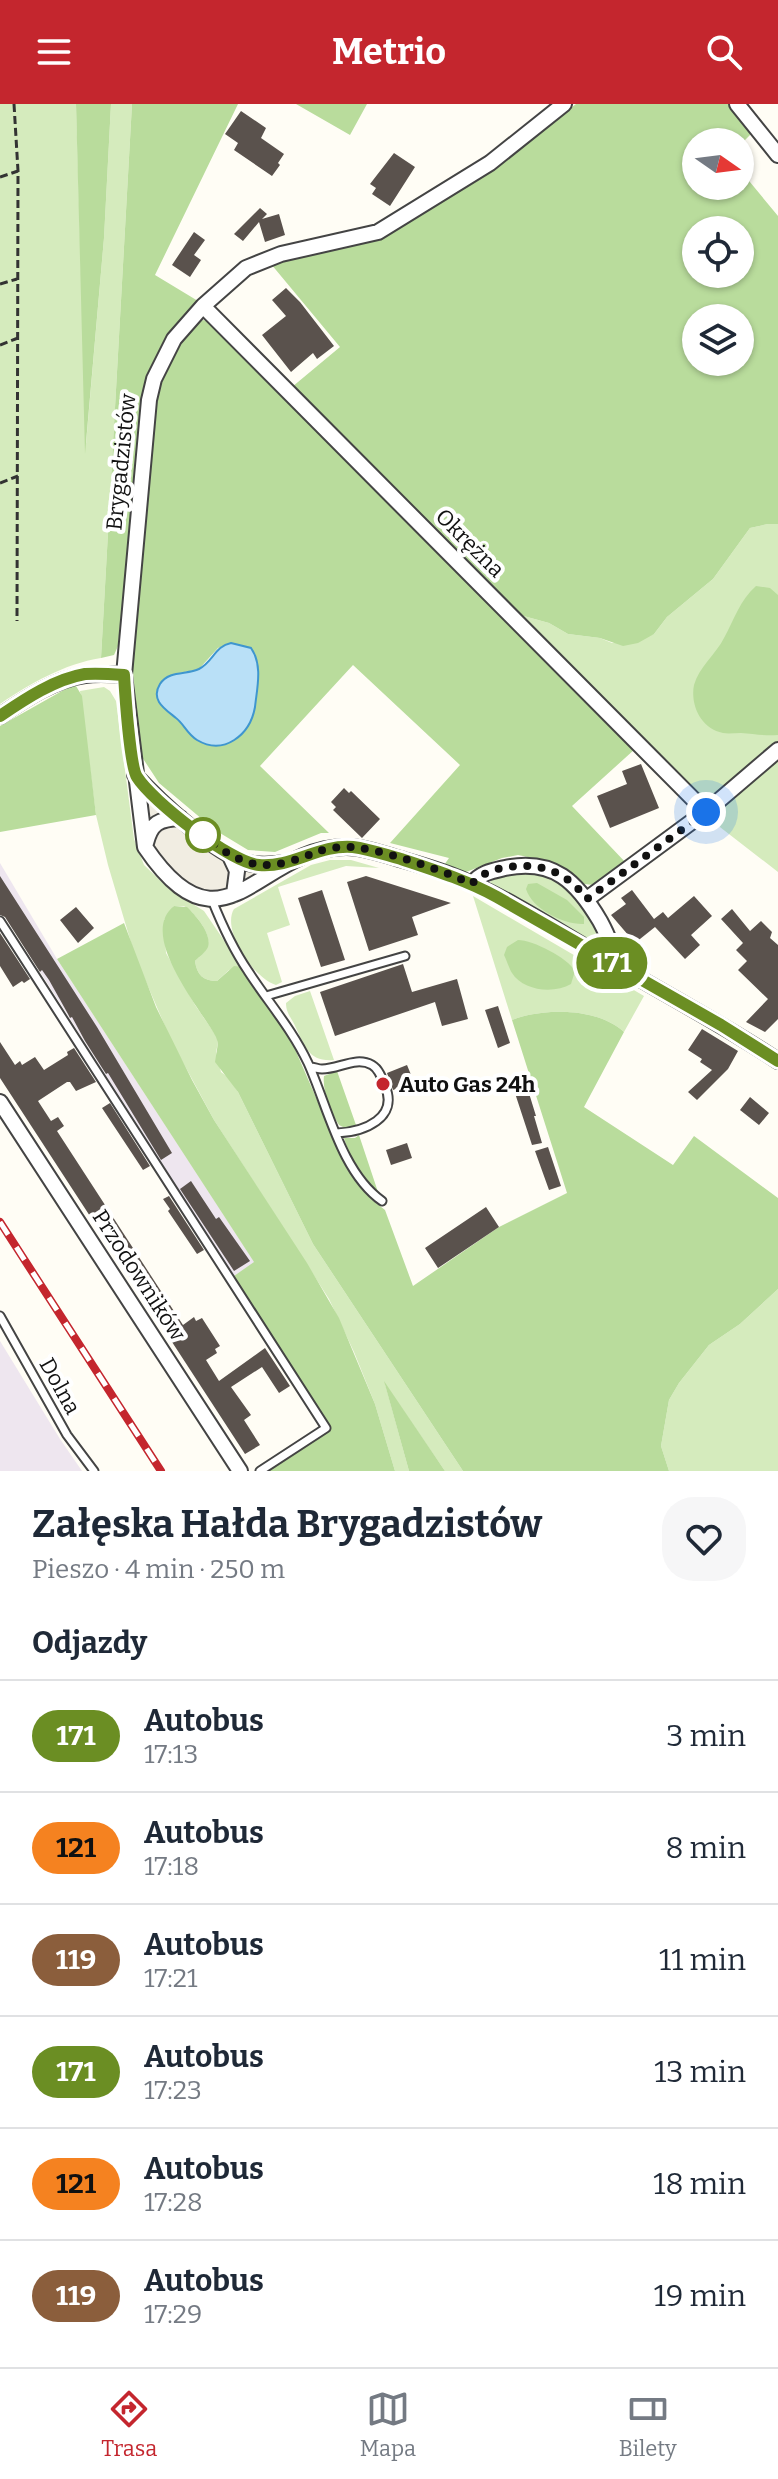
<!DOCTYPE html>
<html lang="pl">
<head>
<meta charset="utf-8">
<style>
  body { margin:0; font-family:Bitter,serif; background:#f6f6f7; color:#1f2937; height:100vh; display:flex; flex-direction:column; font-size:30px; white-space:nowrap }
  * { box-sizing:border-box; margin:0 }
  p { font-size:26px; color:#747a83 }
  .icon { flex:none; width:44px; height:44px; fill:none; stroke:currentColor; stroke-width:2; stroke-linecap:round; stroke-linejoin:round }
  .map { position:relative; height:1367px; overflow:hidden }
  .panel { display:flex; flex-direction:column; background:#fff; flex:1 }
  .panel>* { flex:none }
  .badge { padding:0 16px; border-radius:26px; font-size:28px; line-height:52px }
  .needle { width:52px; rotate:104deg }
  .fabs { position:absolute; left:682px; top:24px; display:grid; gap:16px }
  .fabs a { display:grid; place-items:center; width:72px; height:72px; border-radius:50%; background:#fff; box-shadow:0 2px 6px #0004; font-size:40px }
  .you { position:absolute; width:40px; height:40px; margin:-20px; border:6px solid #fff; border-radius:50%; background:#1a73e8; box-shadow:0 0 0 12px #1a73e833 }
  .map>.badge { position:absolute; translate:-50% -50%; box-shadow:0 0 0 4px #fff }
  h2 { padding:0 32px; font-size:30px; line-height:72px }
  .round { display:grid; place-items:center; flex:none; width:84px; height:84px; border-radius:32px; background:#f6f6f7 }
  .headline { display:flex; align-items:center; justify-content:space-between; height:136px; padding:0 32px }
  h1 { font-size:38px; font-weight:700; line-height:60px }
  ul { padding:0; list-style:none }
  li { display:flex; align-items:center; gap:24px; height:112px; padding:0 32px; border-top:2px solid #e0e1e3 }
  li div { flex:1 }
  li b { display:block; font-size:30px }
  li em { font-style:normal }
  li .badge { min-width:88px; font-weight:700; text-align:center }
  header { display:flex; justify-content:space-between; align-items:center; height:104px; padding:0 32px; background:#c4262e; color:#fff; font-size:36px; font-weight:700 }
  .tabs { display:flex; justify-content:space-around; align-items:center; height:112px; border-top:2px solid #e0e1e3; background:#fff; font-size:22px; color:#747a83 }
  .tabs a { display:grid; justify-items:center; gap:4px }
  .tabs .selected { color:#c4262e }
  .map>svg:first-child { display:block }
  .industrial { fill:#eee6ef }
  .green { fill:#d5ebbd }
  .forest { fill:#b9dc9c; fill-rule:evenodd }
  .plaza { fill:#f1ede2 }
  .water { fill:#b9e0f7; stroke:#3f96cf; stroke-width:2 }
  .building { fill:#5a524d }
  .lines { fill:none; stroke-linecap:round; stroke-linejoin:round }
  .service-casing { stroke:#444; stroke-width:11 }
  .minor-casing { stroke:#444; stroke-width:18 }
  .path { stroke:#333; stroke-width:3; stroke-dasharray:8 4; stroke-linecap:butt }
  .service { stroke:#fff; stroke-width:7 }
  .minor { stroke:#fff; stroke-width:14 }
  .rail-casing { stroke:#c4262e; stroke-width:8 }
  .rail { stroke:#fff; stroke-width:5; stroke-dasharray:15; stroke-linecap:butt }
  .line-casing { stroke:#fff; stroke-width:18 }
  .line { stroke:#6b8e23; stroke-width:12 }
  .walk { stroke:#111; stroke-width:8; stroke-dasharray:0 14.4 }
  .stop-dot { fill:#fff; stroke:#6b8e23; stroke-width:4 }
  .poi-dot { fill:#c4262e; stroke:#fff; stroke-width:3 }
  .labels { text-anchor:middle; dominant-baseline:central; stroke-width:8; stroke-linejoin:round; paint-order:stroke }
  .street-label { font-size:22px; fill:#111; stroke:#fff }
  .poi-label { font-size:22px; font-weight:bold; fill:#111; stroke:#fff; text-anchor:start }
</style>
</head>
<body>
<header><svg class="icon" aria-label="menu" viewBox="0 0 24 24"><path d="M4 6h16M4 12h16M4 18h16"/></svg>Metrio<svg class="icon" aria-label="search" viewBox="0 0 24 24"><circle cx="10" cy="10" r="6"/><path d="M15 15l6 6"/></svg></header>
<div class="map">
<svg width="778" height="1367" viewBox="0 0 778 1367">
  <rect width="100%" height="100%" fill="#fffdf5"/>
  <!-- industrial -->
  <path class="industrial" d="M0,759L57,855L255,1159L234,1172L0,805Z
    M0,1237L60,1335L82,1367H0Z"/>
  <!-- green -->
  <path class="green" d="M0,0H76L86,340L104,134L111,0H132L101,554C64,560 31,579 0,600Z
    M768,420H778V768L707,713L715,708L520,511L549,519L568,530L600,534L612,539L654,530L667,513L713,475L750,424Z
    M104,583L110,587L116,597L134,735L144,761L169,785L204,807L242,863L229,866L217,877C203,877 197,871 195,857C198,854 202,851 205,847C216,833 196,810 184,802H174L164,816L166,849L195,901L217,933L218,939L216,948L221,968L229,974L238,988L313,1140L463,1367H445L385,1280L409,1367H395L375,1300L354,1248L329,1195L214,1016L171,936L135,852L108,761L96,711L80,587Z
    M330,756H351L379,764L346,762L278,783L290,821L267,829L282,878L276,881C254,875 221,826 234,805L311,761Z
    M515,769C571,769 580,794 605,837L603,840L595,841L490,780L491,775Z
    M473,792L644,892L624,928C598,904 545,903 512,916Z
    M310,887L334,956C309,958 305,943 296,924C292,914 286,910 286,899L295,892Z
    M778,1185V1367H669L661,1342L669,1296L679,1279L709,1241L740,1220Z"/>
  <!-- forest -->
  <path class="forest" d="M76,0H111L104,134L85,350Z
    M132,0H238L155,171L198,197C166,229 152,254 142,298L118,542L114,551L101,554Z
    M296,0H367L350,31Z
    M576,0H728L753,28L740,41V38H696V82H740V66L778,112V420H768L750,424L713,475L667,513L654,530L638,539L623,542L600,534L568,530L549,519L520,511L292,283L340,243L271,160L380,133L436,101L496,61ZM696,126H740V170H696ZM696,214H740V258H696Z
    M203,216L211,218L635,645L572,702L627,760L594,781L584,780L568,767L548,757L518,751L502,754L461,770L442,764L449,754L390,739L460,661L353,561L260,662L329,729H321L275,748L248,746L215,726L159,679L140,650L132,555L154,309C158,283 176,225 203,216ZM231,539L251,544L259,566L254,610L230,638C206,643 195,635 179,617C171,608 163,605 157,593L175,570L199,565L218,544Z
    M756,482L770,484L778,491V631C765,632 754,630 741,629C735,629 728,630 723,629C701,625 690,601 694,581C699,563 716,550 724,534C734,516 740,496 756,482Z
    M76,582L82,592L96,711L0,728V622L69,583Z
    M537,779L567,796L584,813V820C564,821 532,805 526,785L528,780Z
    M174,802L187,803C196,812 212,829 208,843C206,848 199,853 195,857C197,871 203,877 217,877L234,862L242,863L288,929L347,1065L371,1095L385,1106L413,1182L499,1123L567,1089L512,916C545,903 598,904 624,928L584,1003L673,1061L694,1032L778,1094V1185L740,1220L709,1241L679,1279L669,1296L661,1342L669,1367H463L313,1140L238,988L215,958L218,939L216,933C201,905 137,831 174,802Z
    M124,819L156,903L192,976L214,1016L307,1159L339,1214L375,1300L395,1367H267L331,1324L234,1172L254,1158L57,855Z
    M518,836C533,836 568,854 575,867L571,880C554,890 523,887 512,869C509,864 507,857 504,851L507,843Z
    M337,967L356,1021L345,1024L339,1021C331,1009 322,986 324,972Z
    M359,1031L378,1088C359,1068 353,1063 344,1034H355Z
    M384,1277L445,1367H409Z"/>
  <!-- plaza -->
  <path class="plaza" d="M142,667L154,686L197,719L240,750L281,772L233,800L226,801L210,802L197,799L179,788L161,774L145,755L139,740L133,718L127,668Z"/>
  <!-- water -->
  <path class="water" d="M231,539L251,544C263,561 257,584 255,603C250,631 224,652 197,636C187,630 184,620 176,614C165,605 150,596 160,580C169,566 187,571 199,565C213,558 215,542 231,539Z"/>
  <!-- building -->
  <path class="building" d="M241,7L266,24L261,34L284,50L278,59L280,61L272,72L234,46L238,39L225,30Z
    M394,49L415,63L390,102L372,90L376,84L370,80Z
    M260,104L267,110L262,115L279,110L285,131L265,138L259,118L243,137L234,130Z
    M194,128L205,136L194,151L201,156L190,173L172,161Z
    M286,184L300,198L334,242L317,255L313,249L291,268L262,231L286,212L272,196Z
    M641,660L659,704L610,724L597,692L627,680L622,667Z
    M344,684L349,689L351,687L380,715L362,734L333,706L336,703L331,698Z
    M0,772L97,923L172,1049L161,1056L108,969L106,970L85,937L72,913L70,914L68,910L49,876L42,866L40,868L5,813L0,811Z
    M366,772L451,799L412,813L418,831L369,847L347,778Z
    M322,786L345,856L321,863L298,794Z
    M632,786L654,815L663,808L668,814L694,792L712,812L691,831L700,841L685,855L655,823L635,839L611,811L626,800L621,794Z
    M76,803L94,824L78,839L60,816Z
    M732,805L750,827L761,817L772,828L770,834L778,841V915L765,928L746,918L768,895L738,866L747,857L736,846L743,839L721,815Z
    M0,829L30,875L24,879L22,877L13,883L0,862Z
    M403,860L412,888L457,875L468,915L442,922L435,898L335,932L320,888Z
    M498,902L510,939L498,944L485,906Z
    M702,925L738,947L728,965L697,996L688,988L712,966L700,958L702,955L688,946Z
    M0,938L15,961L20,957L22,961L35,953L44,966L68,951L67,948L74,944L96,978L76,987L70,978H67L38,997L51,1017L58,1013L64,1022L57,1027L183,1221L194,1213L196,1217L202,1214L220,1242L215,1245L217,1249L206,1256L219,1277L265,1244L290,1282L279,1289L262,1263L231,1283L251,1311L244,1316L260,1341L245,1350L0,974Z
    M407,961L414,978L393,986L387,969Z
    M524,973L536,1012H534L542,1039L532,1041L511,977Z
    M750,993L769,1009L759,1021L740,1006Z
    M110,999L150,1062L143,1066L102,1004Z
    M407,1039L412,1054L391,1061L386,1046Z
    M548,1043L561,1082L549,1086L535,1047Z
    M191,1077L216,1115L219,1113L250,1157L234,1167L180,1085Z
    M169,1092L204,1146L197,1150L168,1107L170,1105L163,1095Z
    M486,1103L499,1123L438,1164L425,1144Z"/>
  <g class="lines">
    <!-- service casing -->
    <g class="service-casing">
      <path id="service" d="M212,796C222,821 233,845 248,867C268,898 292,925 308,959C328,1003 341,1068 382,1097
        M0,817L326,1324L260,1367
        M266,892L405,852
        M310,963C314,963 318,965 322,965C339,965 356,952 372,961C379,965 382,974 385,982C399,1014 364,1028 337,1029
        M0,1212L67,1331L94,1367"/>
    </g>
    <!-- minor casing -->
    <g class="minor-casing">
      <path id="minor" d="M564,0L490,59L378,128L281,150L246,164L203,202L174,235L154,275L149,296L124,571L145,743C224,860 258,742 347,743C364,743 383,750 400,755C421,761 443,767 463,776C515,798 562,830 611,858C667,891 724,921 778,957
        M737,0L778,51
        M203,202L706,708
        M0,612C25,595 55,575 85,571C98,569 111,570 124,571
        M135,671C159,697 214,749 248,759C260,762 272,761 285,759
        M146,739C151,719 159,715 180,714
        M229,750L237,767L234,790
        M472,780C480,769 492,767 505,764C554,754 577,778 600,817C607,830 614,844 611,858
        M587,795L709,705L778,646
        M0,998L240,1367"/>
    </g>
    <!-- path -->
    <path class="path" d="M14,0L18,67L17,517
      M0,73L18,67
      M0,180L17,175
      M0,241L18,234
      M0,379L18,372"/>
    <!-- service -->
    <use href="#service" class="service"/>
    <!-- minor -->
    <use href="#minor" class="minor"/>
    <!-- rail casing -->
    <g class="rail-casing">
      <path id="rail" d="M0,1118L161,1367"/>
    </g>
    <!-- rail -->
    <use href="#rail" class="rail"/>
  </g>
  <g class="lines">
    <!-- line casing -->
    <g class="line-casing">
      <path id="line" d="M0,612C25,595 55,575 85,570C98,569 111,570 124,571C125,587 130,663 137,673C152,697 231,759 259,761C292,764 319,740 353,743C369,745 386,751 401,755C434,766 466,776 497,793L721,921L778,957"/>
    </g>
    <!-- line -->
    <use href="#line" class="line"/>
    <!-- walk -->
    <path class="walk" d="M203,731C228,752 254,768 287,758C311,752 320,743 347,743C377,743 444,767 472,780C479,771 488,768 498,765C536,757 563,764 587,795L706,708"/>
  </g>
  <!-- markers -->
  <circle class="stop-dot" cx="203" cy="731" r="16"/>
  <circle class="poi-dot" cx="383" cy="980" r="8"/>
  <g class="labels">
    <!-- street labels -->
    <g class="street-label">
      <text transform="translate(121 358) rotate(-84)">Brygadzistów</text>
      <text transform="translate(470 439) rotate(45)">Okrężna</text>
      <text transform="translate(139 1171) rotate(57)">Przodowników</text>
      <text transform="translate(60 1282) rotate(61)">Dolna</text>
    </g>
    <!-- poi labels -->
    <g class="poi-label">
      <text x="399" y="980">Auto Gas 24h</text>
    </g>
  </g>
</svg>
<div class="fabs">
<a><svg class="needle" viewBox="-14 -14 28 28"><path d="M0-13l5 13h-10z" fill="#e53935"/><path d="M0 13l5-13h-10z" fill="#747a83"/></svg></a>
<a><svg class="icon" aria-label="locate" viewBox="0 0 24 24"><circle cx="12" cy="12" r="6"/><path d="M12 2v4M12 18v4M2 12h4M18 12h4"/></svg></a>
<a><svg class="icon" aria-label="layers" viewBox="0 0 24 24"><path d="M12 4l9 5-9 5-9-5zM3 14l9 5 9-5"/></svg></a>
</div>
<div class="you" style="left:706px;top:708px"></div>
<b class="badge" style="left:612px;top:859px;background:#6b8e23;color:#fff">171</b>
</div>
<section class="panel">
<div class="headline"><div><h1>Załęska Hałda Brygadzistów</h1><p>Pieszo · 4 min · 250 m</p></div><a class="round"><svg class="icon" aria-label="heart" viewBox="0 0 24 24"><path d="M12 20l-8-8c-3-5 5-10 8-4 3-6 11-1 8 4z"/></svg></a></div>
<h2>Odjazdy</h2>
<ul>
<li><span class="badge" style="background:#6b8e23;color:#fff">171</span><div><b>Autobus</b><p>17:13</p></div><em>3 min</em></li>
<li><span class="badge" style="background:#f58220;color:#111">121</span><div><b>Autobus</b><p>17:18</p></div><em>8 min</em></li>
<li><span class="badge" style="background:#8b5e3c;color:#fff">119</span><div><b>Autobus</b><p>17:21</p></div><em>11 min</em></li>
<li><span class="badge" style="background:#6b8e23;color:#fff">171</span><div><b>Autobus</b><p>17:23</p></div><em>13 min</em></li>
<li><span class="badge" style="background:#f58220;color:#111">121</span><div><b>Autobus</b><p>17:28</p></div><em>18 min</em></li>
<li><span class="badge" style="background:#8b5e3c;color:#fff">119</span><div><b>Autobus</b><p>17:29</p></div><em>19 min</em></li>
</ul>
</section>
<nav class="tabs">
<a class="selected"><svg class="icon" aria-label="directions" viewBox="0 0 24 24"><path d="M12 3l9 9-9 9-9-9zM9 14v-3h6M13 9l2 2-2 2"/></svg>Trasa</a>
<a><svg class="icon" aria-label="map" viewBox="0 0 24 24"><path d="M3 6l6-2 6 2 6-2v14l-6 2-6-2-6 2zM9 4v14M15 6v14"/></svg>Mapa</a>
<a><svg class="icon" aria-label="tickets" viewBox="0 0 24 24"><path d="M3 7h18v10H3zM15 7v10"/></svg>Bilety</a>
</nav>
</body>
</html>
